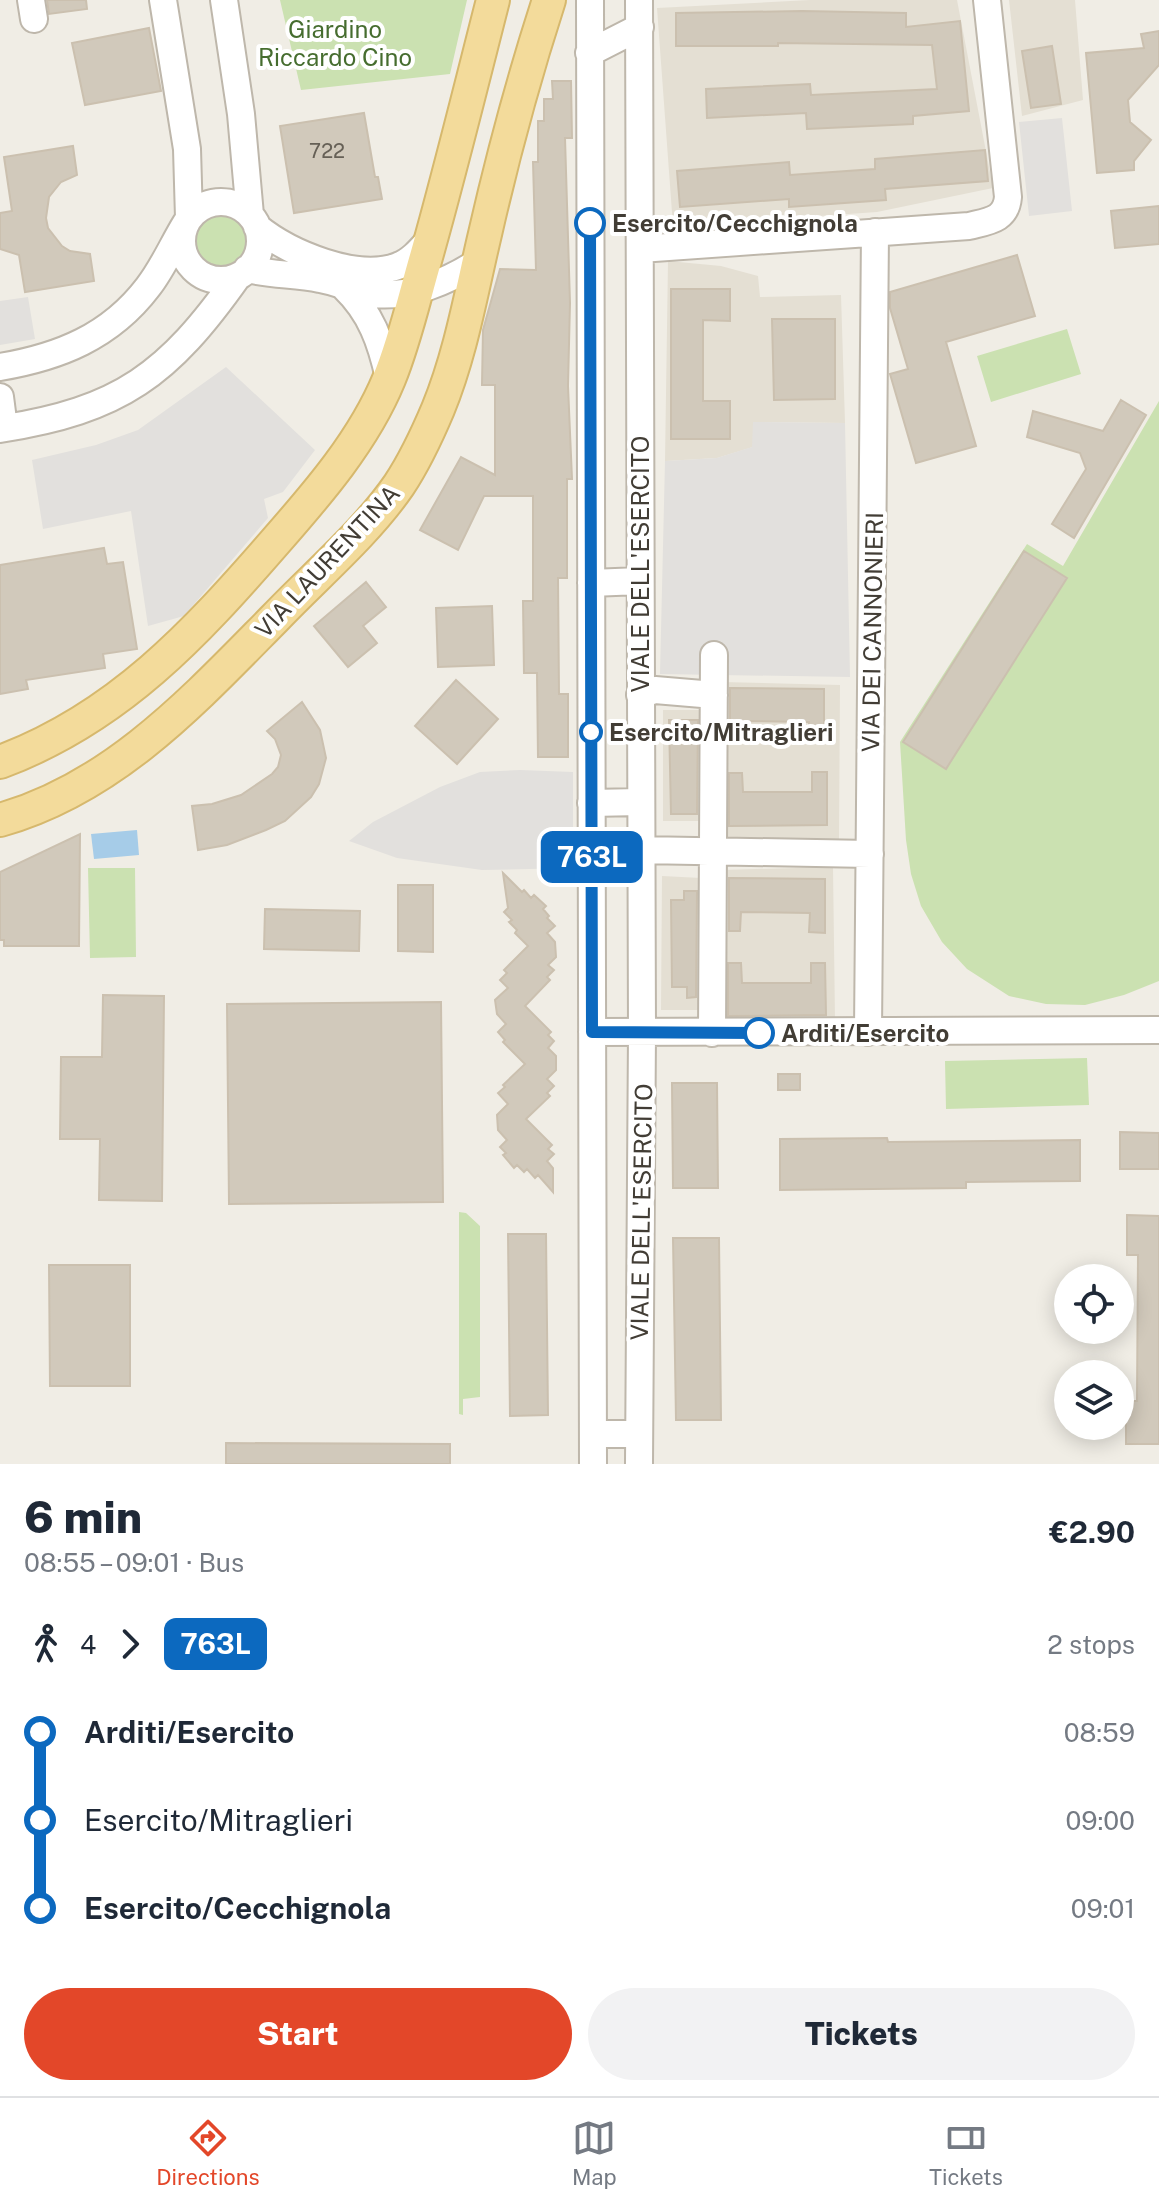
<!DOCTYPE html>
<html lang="en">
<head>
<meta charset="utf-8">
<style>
  body { margin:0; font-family:"Public Sans",sans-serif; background:#f2f2f3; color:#1f2937; height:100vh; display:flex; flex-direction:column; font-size:30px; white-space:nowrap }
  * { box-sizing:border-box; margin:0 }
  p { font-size:26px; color:#747a83 }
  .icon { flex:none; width:44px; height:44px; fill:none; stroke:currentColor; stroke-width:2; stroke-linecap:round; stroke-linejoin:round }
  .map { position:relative; height:1464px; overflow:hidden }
  .side { display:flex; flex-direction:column; background:#fff; flex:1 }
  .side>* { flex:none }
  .badge { padding:0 16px; border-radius:12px; font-size:28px; line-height:52px }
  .fabs { position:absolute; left:1054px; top:1264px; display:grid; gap:16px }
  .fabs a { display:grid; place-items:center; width:80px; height:80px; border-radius:50%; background:#fff; box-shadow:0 4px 20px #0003; font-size:40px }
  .map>.badge { position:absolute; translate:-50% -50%; box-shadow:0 0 0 4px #fff }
  .legs { display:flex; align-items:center; gap:12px; height:88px; padding:0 24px; font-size:26px }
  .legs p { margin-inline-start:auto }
  .summary { display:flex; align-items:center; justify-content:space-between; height:136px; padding:0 24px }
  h1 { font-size:44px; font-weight:800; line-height:60px }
  .action { display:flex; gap:16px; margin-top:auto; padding:16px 24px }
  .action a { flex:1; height:92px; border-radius:48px; background:#e34729; color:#fff; font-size:32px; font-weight:800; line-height:92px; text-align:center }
  .action a+a { background:#f2f2f3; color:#1f2937 }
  ul { padding:0 24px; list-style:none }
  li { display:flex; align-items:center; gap:28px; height:88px; font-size:30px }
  li i { display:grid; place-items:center; width:12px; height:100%; margin:0 10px; background:currentColor }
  li i::after { content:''; width:20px; height:20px; margin:-10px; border:6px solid; border-radius:50%; background:#fff }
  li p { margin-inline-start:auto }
  li:first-child i { background:linear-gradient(#0000 50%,currentColor 0) }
  li:last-child i { background:linear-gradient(currentColor 50%,#0000 0) }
  .menu { display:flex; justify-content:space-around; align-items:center; height:112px; border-top:2px solid #e0e1e3; background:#fff; font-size:22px; color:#747a83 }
  .menu a { display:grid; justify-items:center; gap:4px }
  .menu .active { color:#e34729 }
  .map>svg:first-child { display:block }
  .residential { fill:#e4dfd3 }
  .green { fill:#cbe1b1 }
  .parking { fill:#e2e0dd }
  .water { fill:#a6cce8 }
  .building { fill:#d1c9bb; stroke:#cbc0af; stroke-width:2 }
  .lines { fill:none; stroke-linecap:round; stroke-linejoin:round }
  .minor-casing { stroke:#beb7ab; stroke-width:30 }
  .major-casing { stroke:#d6b86d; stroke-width:36 }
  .minor { stroke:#fff; stroke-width:26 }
  .major { stroke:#f3db9b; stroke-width:32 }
  .line-1-casing { stroke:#fff; stroke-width:18 }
  .line-1 { stroke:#0c69bf; stroke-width:12 }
  .stop-1-dot { fill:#fff; stroke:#0c69bf; stroke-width:4 }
  .labels { text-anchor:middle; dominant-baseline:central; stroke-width:8; stroke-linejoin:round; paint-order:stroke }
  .number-label { font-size:20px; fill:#666056 }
  .park-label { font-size:24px; fill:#466d2f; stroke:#fff }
  .stop-label { font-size:24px; font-weight:bold; fill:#423d35; stroke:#fff; text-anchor:start }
  .street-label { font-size:24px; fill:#423d35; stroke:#fff }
</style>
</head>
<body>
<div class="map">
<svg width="1159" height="1464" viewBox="0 0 1159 1464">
  <rect width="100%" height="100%" fill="#f0ede5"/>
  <!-- residential -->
  <path class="residential" d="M810,0H957L993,188L877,212L673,226L657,8Z
    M1009,0H1075L1083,100L1022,116Z
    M668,261L721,266L758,276L760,297L841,295L845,423L753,422V447L717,458L665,461Z
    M721,682L840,685L839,839L723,841Z
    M663,710H704L705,821H663Z
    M833,867L835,1020L720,1022L721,870Z
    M662,876L701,878V1010H661Z"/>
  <!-- green -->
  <path class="green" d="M280,0H467L450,74L301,90Z
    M196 240a26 26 0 1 1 52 0a26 26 0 1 1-52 0Z
    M1067,329L1081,374L991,402L977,356Z
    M1159,401V981L1124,995L1085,1005L1046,1004L1009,996L967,969L942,942L921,906L911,874L906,840L900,742L1027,544L1063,566Z
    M88,868H135L136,957L90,958Z
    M1087,1058L1089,1105L946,1109L945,1061Z
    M459,1212L466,1213L480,1226V1397L463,1399V1415L459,1414Z"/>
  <!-- parking -->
  <path class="parking" d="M1062,118L1072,211L1029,216L1019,122Z
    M28,297L35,339L0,345V301Z
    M226,367L315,450L283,492L264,499L268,518L184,616L148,626L131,511L43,529L32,460L96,445L138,430Z
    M753,422L845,423L850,677L660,674L665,461L717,458L752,447Z
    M520,770L573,772V868L482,870L397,858L349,841L373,822L440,787L480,772Z"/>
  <!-- water -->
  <path class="water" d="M137,830L139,855L94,859L91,834Z"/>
  <!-- building -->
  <path class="building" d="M47,0H86L87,9L49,14Z
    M802,11L906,13V27L960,21L969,111L913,116V124L807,129L806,113L707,118L706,89L810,84L811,95L937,89L932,45L778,43V46H676V13Z
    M149,28L161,91L85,105L72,43Z
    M1159,31V65L1128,100L1130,122L1151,140L1134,161V170L1097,173L1086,53L1144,48L1141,34Z
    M1052,46L1061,104L1031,108L1022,51Z
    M552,81H571L572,138H565L570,303L568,386L572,479H567V578H558L559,694H568V757H538L537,673H524L523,601H533V496H484L458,550L420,530L461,457L495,475V385H482L483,330L500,269L536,270L533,162H538V121H544V99H553Z
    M364,113L375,177H378L382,199L294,213L280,126Z
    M73,146L77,175L61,182L49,197L46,218L48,228L62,246L70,251L90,254L94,281L25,292L19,255L0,249V213L12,211L4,157Z
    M985,150L988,181L885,189L886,200L789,207V199L680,207L677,171L789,162L790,175L875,169V159Z
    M1159,206V244L1115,248L1111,211Z
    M1017,255L1035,316L946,342L976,446L916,463L890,374L908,369L890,308V292Z
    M671,289H730V321L703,320V401H730V439H671Z
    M772,319H835V399L774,400Z
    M1121,400L1146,415L1074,538L1052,524L1086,469L1080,453L1027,437L1033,411L1103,431Z
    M104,548L107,564L123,562L137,649L103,654L105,668L26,680L28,689L0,694V565Z
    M1024,551L1067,578L946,769L903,742Z
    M366,582L386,607L363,626L377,643L348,667L314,626Z
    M492,606L494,665L438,667L436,608Z
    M456,680L498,719L457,764L415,726Z
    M730,688L824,689V742H808L809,722L739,721V741H730Z
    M302,702L320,730L326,758L319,784L311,797L285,821L266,830L227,845L198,850L192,806L212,804L241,795L272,774L278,767L281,755L275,739L267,731Z
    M669,720H698L697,814H671Z
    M812,772H827V825L729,826V773H742L743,792H812Z
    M80,834L79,946H4V940H0V872Z
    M503,873L522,892L524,890L531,898L534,895L546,906L543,909L549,916L547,918L555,926L547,933L555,942L556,957L548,965L554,970L547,977L550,980L525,1006L551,1032L548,1035L554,1041L548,1048L556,1056V1070L547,1079L554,1086L547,1093L550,1096L526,1119L552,1145L548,1149L554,1154L547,1161L553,1168V1192L538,1175L535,1178L527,1169L524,1172L517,1165L514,1168L503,1155L506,1153L500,1147L507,1140L498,1130L497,1115L508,1104L498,1093L505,1087L503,1085L525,1064L503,1042L505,1040L498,1032L506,1024L497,1014L495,1000L508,988L500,980L507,973L504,970L528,946L515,933L517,930L509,922L512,920L504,912L508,908Z
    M729,878L825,879V933L809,932L810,913L741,912L740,931H729Z
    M398,885H433V952L398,951Z
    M684,891H697L696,997L687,998V987H672L671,900H684Z
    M265,909L360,911L359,951L264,949Z
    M728,963H741L742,983H811V963H825L826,1015L728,1016Z
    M103,995L164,996L162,1201L99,1200L100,1139H60L61,1057H102Z
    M441,1002L443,1202L229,1204L227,1004Z
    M778,1074H800V1090H778Z
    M672,1083H717L718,1188H673Z
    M1120,1132L1159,1133V1169H1120Z
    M887,1138L888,1142L1080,1140V1181L966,1182V1188L780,1190V1139Z
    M1127,1215L1159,1216V1444H1126V1401H1137L1138,1255H1127Z
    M508,1234H546L548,1415L510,1416Z
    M673,1238H719L721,1420H676Z
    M49,1265H130V1386H50Z
    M226,1443L450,1444V1464H226Z"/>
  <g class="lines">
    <!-- minor casing -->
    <g class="minor-casing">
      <path id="minor" d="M31,0L34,19
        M163,0L187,149L189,218
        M224,0L241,114L250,215
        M590,0L593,1464
        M639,0L642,1033L639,1464
        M589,53L640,27
        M182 241a39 39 0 1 1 78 0a39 39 0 1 1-78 0Z
        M257,227C289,253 357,282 398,266C412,261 422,248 431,238
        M640,249L969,226C989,221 1006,220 1008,197L987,0
        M247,269C271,275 296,274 320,279C338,282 355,291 374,294C409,298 449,281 478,262
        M344,287C371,313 381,342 389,378
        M0,367C59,357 110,337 148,287C163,268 173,244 186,223
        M0,397L4,428
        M0,429C121,410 168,375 238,276
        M591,583L640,581
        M640,695L655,690L714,695
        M591,803L640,802
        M640,850L870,854
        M592,1032L1159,1030
        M868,1032L875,232
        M712,1033L714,655
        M593,1434H639"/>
    </g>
    <!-- major casing -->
    <g class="major-casing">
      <path id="major" d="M0,762C118,718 195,634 275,542C318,493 364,440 389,379C405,340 414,298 426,257C450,172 471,86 493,0
        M0,820C114,788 195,699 275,618C316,575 365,534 399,485C415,461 427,435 438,409C461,353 471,293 485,234C503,155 524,77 549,0"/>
    </g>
    <!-- minor -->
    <use href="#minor" class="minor"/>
    <!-- major -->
    <use href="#major" class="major"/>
  </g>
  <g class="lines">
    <!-- line-1 casing -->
    <g class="line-1-casing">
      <path id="line-1" d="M590,223L592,1032L759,1033"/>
    </g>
    <!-- line-1 -->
    <use href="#line-1" class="line-1"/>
  </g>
  <!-- markers -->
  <g class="stop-1-dot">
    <circle cx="590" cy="223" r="14"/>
    <circle cx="591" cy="732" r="10"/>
    <circle cx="759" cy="1033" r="14"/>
  </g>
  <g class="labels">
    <!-- number labels -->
    <g class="number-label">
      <text x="327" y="151">722</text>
    </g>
    <!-- park labels -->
    <g class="park-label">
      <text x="335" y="29">Giardino<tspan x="335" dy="28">Riccardo Cino</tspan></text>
    </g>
    <!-- stop labels -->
    <g class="stop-label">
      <text x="612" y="223">Esercito/Cecchignola</text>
      <text x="609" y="732">Esercito/Mitraglieri</text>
      <text x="781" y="1033">Arditi/Esercito</text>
    </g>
    <!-- street labels -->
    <g class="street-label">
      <text transform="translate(327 561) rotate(-47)">VIA LAURENTINA</text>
      <text transform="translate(640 564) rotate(-90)">VIALE DELL'ESERCITO</text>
      <text transform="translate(872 632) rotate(-89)">VIA DEI CANNONIERI</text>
      <text transform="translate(641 1212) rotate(-89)">VIALE DELL'ESERCITO</text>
    </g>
  </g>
</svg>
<div class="fabs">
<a><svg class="icon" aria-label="locate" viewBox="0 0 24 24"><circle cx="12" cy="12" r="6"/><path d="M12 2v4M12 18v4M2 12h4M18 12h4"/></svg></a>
<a><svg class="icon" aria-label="layers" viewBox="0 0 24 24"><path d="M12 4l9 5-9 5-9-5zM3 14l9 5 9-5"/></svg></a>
</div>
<b class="badge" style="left:592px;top:857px;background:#0c69bf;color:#fff">763L</b>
</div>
<section class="side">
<div class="summary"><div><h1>6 min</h1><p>08:55 – 09:01 · Bus</p></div><b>€2.90</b></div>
<div class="legs"><svg class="icon" aria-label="walk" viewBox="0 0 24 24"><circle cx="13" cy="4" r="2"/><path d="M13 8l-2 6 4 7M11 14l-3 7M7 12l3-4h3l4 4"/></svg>4<svg class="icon" aria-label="forward" viewBox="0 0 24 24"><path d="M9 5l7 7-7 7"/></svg><b class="badge" style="background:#0c69bf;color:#fff">763L</b><p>2 stops</p></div>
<ul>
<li><i style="color:#0c69bf"></i><b>Arditi/Esercito</b><p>08:59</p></li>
<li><i style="color:#0c69bf"></i><span>Esercito/Mitraglieri</span><p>09:00</p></li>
<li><i style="color:#0c69bf"></i><b>Esercito/Cecchignola</b><p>09:01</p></li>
</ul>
<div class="action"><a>Start</a><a>Tickets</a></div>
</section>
<nav class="menu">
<a class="active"><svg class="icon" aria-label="directions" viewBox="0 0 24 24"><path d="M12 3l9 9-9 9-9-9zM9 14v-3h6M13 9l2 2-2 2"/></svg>Directions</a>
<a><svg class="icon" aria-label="map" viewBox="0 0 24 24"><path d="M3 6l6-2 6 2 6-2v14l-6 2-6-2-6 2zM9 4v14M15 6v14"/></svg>Map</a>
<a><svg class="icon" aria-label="tickets" viewBox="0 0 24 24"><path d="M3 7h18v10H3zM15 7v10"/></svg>Tickets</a>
</nav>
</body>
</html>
